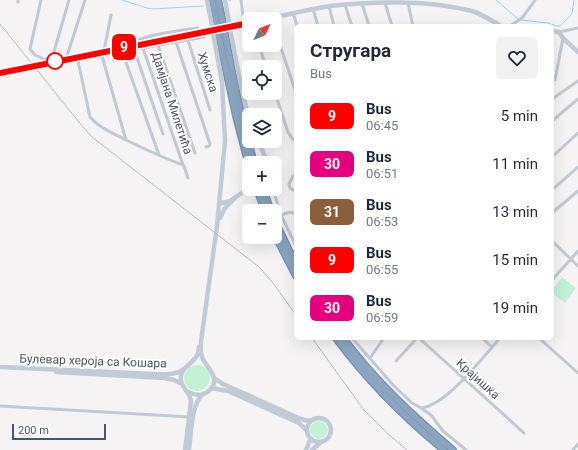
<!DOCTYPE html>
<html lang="en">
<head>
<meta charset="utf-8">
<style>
  body { margin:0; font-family:Roboto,sans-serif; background:#f2f2f3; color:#1f2937; height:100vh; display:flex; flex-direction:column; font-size:15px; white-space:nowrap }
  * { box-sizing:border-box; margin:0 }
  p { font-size:13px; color:#747a83 }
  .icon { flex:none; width:22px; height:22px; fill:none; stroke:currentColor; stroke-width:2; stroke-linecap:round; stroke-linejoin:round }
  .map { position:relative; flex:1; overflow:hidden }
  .panel { position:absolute; left:294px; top:24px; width:260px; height:316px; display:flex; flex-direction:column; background:#fff; border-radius:6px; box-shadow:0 4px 16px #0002 }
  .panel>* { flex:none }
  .badge { padding:0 8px; border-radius:6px; font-size:14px; line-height:26px }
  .needle { width:26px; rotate:47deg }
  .tools { position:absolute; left:242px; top:12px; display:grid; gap:8px }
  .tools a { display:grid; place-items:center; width:40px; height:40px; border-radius:6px; background:#fff; box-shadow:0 4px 16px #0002; font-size:20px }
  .scale { position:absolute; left:12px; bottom:10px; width:94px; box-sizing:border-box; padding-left:4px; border:2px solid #4a5661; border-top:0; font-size:11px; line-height:14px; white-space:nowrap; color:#4a5661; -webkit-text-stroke:3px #fff; paint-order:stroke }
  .map>.badge { position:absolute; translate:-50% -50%; box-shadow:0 0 0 2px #fff }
  .round { display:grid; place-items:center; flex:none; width:42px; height:42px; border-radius:6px; background:#f2f2f3 }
  .summary { display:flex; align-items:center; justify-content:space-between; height:68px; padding:0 16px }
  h1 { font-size:19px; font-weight:700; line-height:30px }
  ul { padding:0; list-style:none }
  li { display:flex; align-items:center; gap:12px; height:48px; padding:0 16px }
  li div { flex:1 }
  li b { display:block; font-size:15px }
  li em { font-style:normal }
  li .badge { min-width:44px; font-weight:700; text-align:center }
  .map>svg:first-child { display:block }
  .green { fill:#c3f1d5 }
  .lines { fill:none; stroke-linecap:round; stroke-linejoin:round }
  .stream { stroke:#90daee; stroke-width:1 }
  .highway-casing { stroke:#7690ad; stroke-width:8 }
  .street { stroke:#c1cad2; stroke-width:3 }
  .secondary { stroke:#c1cbd6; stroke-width:4.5 }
  .highway { stroke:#8ba5c1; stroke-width:5.5 }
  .rail { stroke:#b5b8bd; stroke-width:1 }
  .highway-bridge-casing { stroke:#7690ad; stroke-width:8; stroke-linecap:butt }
  .secondary-bridge { stroke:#c1cbd6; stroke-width:4.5 }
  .highway-bridge { stroke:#8ba5c1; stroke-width:5.5 }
  .line-casing { stroke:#fff; stroke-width:9 }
  .line { stroke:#f00; stroke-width:6 }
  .stop-dot { fill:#fff; stroke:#f00; stroke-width:2 }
  .labels { text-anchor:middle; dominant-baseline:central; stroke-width:4; stroke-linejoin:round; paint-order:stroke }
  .street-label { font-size:12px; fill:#4a5661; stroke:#fff }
</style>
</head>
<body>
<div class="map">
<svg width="578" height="450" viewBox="0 0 578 450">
  <rect width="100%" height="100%" fill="#f5f3f3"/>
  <!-- green -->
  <path class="green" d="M562,277L576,288L565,303L552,293V291Z
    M184 378a13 13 0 1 1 26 0a13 13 0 1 1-26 0Z
    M310 430a9 9 0 1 1 18 0a9 9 0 1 1-18 0Z"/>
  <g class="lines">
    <!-- stream -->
    <path class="stream" d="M122,0L147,8L153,9L203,6
      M496,0L518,19
      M229,1L231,0
      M521,20L548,23L557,26H560L572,14L574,0"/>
    <!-- highway casing -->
    <g class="highway-casing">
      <path id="highway" d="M212,0L217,24
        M218,0L223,23
        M225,35L240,110L254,163
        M219,37L236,116L249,166
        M257,189L265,211
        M263,189L271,211
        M275,221L296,265
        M275,235L296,276
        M336,338C367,380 404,417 444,450
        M343,338C375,381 413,416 453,450"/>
    </g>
    <!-- street -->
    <path class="street" d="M41,0L30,49L35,55L51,62L69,0
      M241,0L244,24
      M18,2V0
      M362,3L369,26
      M385,3L392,26
      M408,3L413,26
      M345,5L352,26
      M329,6L334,26
      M313,9L318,26
      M293,13L297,26
      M275,22L280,16
      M510,26L522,18L535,0
      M275,30L296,93
      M559,32L578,28
      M188,40L210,110
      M176,42L210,144L209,146L206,147
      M158,45L195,153
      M259,45L266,67
      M129,46C138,35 183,30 198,28
      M143,48L183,165
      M134,49L163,134
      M104,51L111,15
      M122,51L159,155
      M102,56L126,140
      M66,59L85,0
      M77,60L204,37
      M78,61L90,117C99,128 113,133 126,140C145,149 163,158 183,165L184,166L188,178
      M555,80L563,38
      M275,93L288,132L291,137L296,142
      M552,99L578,81
      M552,121L578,99
      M552,157L578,133
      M296,175L293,176L289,184L290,188L296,192
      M273,189L281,215L296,246
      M552,190L578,167
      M552,213L578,191
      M281,215L290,212L296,214
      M552,241L578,266
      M552,280L578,251
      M352,338L394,386L412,403L421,408L431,415L443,431L466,450
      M419,338L524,433
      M482,338L492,347
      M539,338L578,373
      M370,358L384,338
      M396,361L417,338
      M0,406L190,417
      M421,408C446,406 483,357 500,338
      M573,450L578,444"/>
    <!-- secondary -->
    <path class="secondary" d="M207,0L212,25
      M225,0L229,22
      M267,19C288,15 309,9 330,6C373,1 429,0 472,11C482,14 492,21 501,26
      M552,31L559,32L563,38L578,52
      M231,34L241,86L249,119
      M0,73L249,23
      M258,141L268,163
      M219,204L230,201L249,188
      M220,218L225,208L236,197
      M0,367L154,374C165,374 175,376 184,369
      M56,372L164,378L174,380L182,384
      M214,378L223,384L301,419L308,421L312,420
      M211,388L228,391L299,423L306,430
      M188,392C194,395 200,396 206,393C225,380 206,368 202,357C200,352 201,346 201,341L217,226L225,141L222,82L214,38
      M307 430a12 12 0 1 1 24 0a12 12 0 1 1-24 0Z
      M185,450L191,401C190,393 183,389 181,381C179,368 191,365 196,357C198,354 199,350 199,347
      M189,450C191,435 191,404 203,394
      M306,450L310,440
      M312,450L320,443"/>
    <!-- highway -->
    <use href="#highway" class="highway"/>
    <!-- rail -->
    <path class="rail" d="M0,24L78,121L92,137L259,267L273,283L296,315
      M312,338L364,410L388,434L407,450"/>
    <!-- highway-bridge casing -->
    <g class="highway-bridge-casing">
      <path id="highway-bridge" d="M223,23L225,35
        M217,24L219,37"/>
    </g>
    <!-- secondary-bridge -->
    <path class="secondary-bridge" d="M229,22L231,34
      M212,25L214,38"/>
    <!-- highway-bridge -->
    <use href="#highway-bridge" class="highway-bridge"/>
  </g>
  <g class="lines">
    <!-- line casing -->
    <g class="line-casing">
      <path id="line" d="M0,73L249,23"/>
    </g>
    <!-- line -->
    <use href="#line" class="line"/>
  </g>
  <!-- markers -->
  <circle class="stop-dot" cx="55" cy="61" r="8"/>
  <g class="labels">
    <!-- street labels -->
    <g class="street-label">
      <text transform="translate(208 72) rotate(72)">Хумска</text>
      <text transform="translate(172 103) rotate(72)">Дамјана Милетића</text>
      <text transform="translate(93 361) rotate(2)">Булевар хероја са Кошара</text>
      <text transform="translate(478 379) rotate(42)">Крајишка</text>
    </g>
  </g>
</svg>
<div class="tools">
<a><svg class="needle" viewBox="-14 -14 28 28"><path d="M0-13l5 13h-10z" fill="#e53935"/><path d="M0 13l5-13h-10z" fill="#747a83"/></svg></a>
<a><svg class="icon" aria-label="locate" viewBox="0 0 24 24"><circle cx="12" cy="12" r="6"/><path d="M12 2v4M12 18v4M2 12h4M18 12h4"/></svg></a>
<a><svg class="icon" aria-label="layers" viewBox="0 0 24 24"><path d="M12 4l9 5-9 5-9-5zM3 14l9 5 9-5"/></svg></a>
<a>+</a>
<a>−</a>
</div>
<div class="scale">200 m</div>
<b class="badge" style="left:124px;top:47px;background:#f00;color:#fff">9</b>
<section class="panel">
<div class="summary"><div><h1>Стругара</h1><p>Bus</p></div><a class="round"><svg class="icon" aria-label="heart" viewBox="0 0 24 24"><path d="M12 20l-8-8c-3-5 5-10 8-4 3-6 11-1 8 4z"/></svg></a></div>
<ul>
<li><span class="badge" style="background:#f00;color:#fff">9</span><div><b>Bus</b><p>06:45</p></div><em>5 min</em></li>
<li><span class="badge" style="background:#e6007e;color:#fff">30</span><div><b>Bus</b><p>06:51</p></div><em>11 min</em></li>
<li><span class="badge" style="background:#8b5e3c;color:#fff">31</span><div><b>Bus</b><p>06:53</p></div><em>13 min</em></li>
<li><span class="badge" style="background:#f00;color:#fff">9</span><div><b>Bus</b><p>06:55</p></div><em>15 min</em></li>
<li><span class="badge" style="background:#e6007e;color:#fff">30</span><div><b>Bus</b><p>06:59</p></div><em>19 min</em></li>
</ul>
</section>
</div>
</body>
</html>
